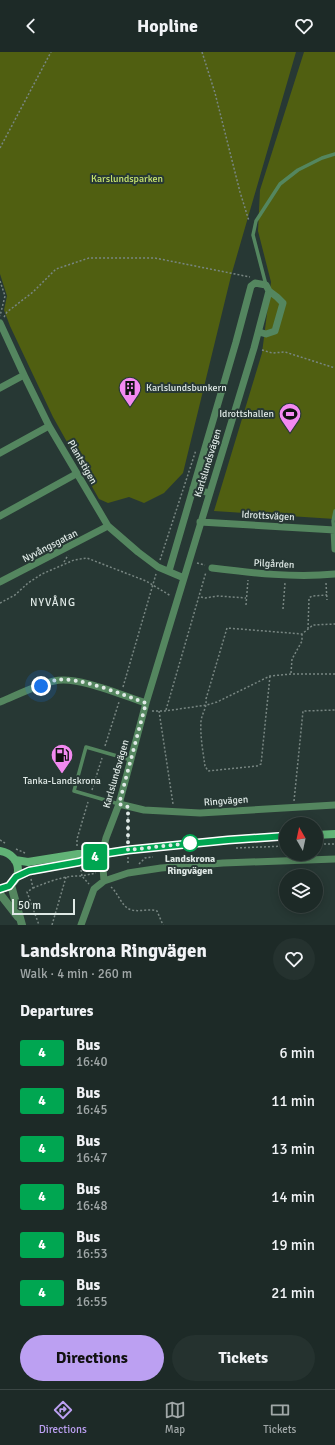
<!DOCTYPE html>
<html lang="en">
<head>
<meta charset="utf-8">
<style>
  body { margin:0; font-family:Signika,sans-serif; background:#25322f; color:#f1f3f6; height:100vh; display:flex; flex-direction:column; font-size:15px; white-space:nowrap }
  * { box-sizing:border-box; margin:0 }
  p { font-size:13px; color:#a0a7a7 }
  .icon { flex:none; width:22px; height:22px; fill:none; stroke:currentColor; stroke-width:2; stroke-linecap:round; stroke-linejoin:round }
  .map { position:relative; height:873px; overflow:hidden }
  .sheet { display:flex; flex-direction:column; background:#1d2a27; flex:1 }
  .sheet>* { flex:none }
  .badge { padding:0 8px; border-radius:3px; font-size:14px; line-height:26px }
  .needle { width:26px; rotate:351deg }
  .buttons { position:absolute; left:279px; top:765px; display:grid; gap:8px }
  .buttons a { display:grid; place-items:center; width:44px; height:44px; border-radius:50%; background:#1d2a27; box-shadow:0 2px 10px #0003,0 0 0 1px #3b4644; font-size:20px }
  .scale { position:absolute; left:12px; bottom:10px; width:63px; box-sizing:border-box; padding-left:4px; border:2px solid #dfe9e6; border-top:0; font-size:11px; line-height:14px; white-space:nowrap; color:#dfe9e6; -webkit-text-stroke:3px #273834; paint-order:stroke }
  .you { position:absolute; width:20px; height:20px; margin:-10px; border:3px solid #fff; border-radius:50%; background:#1a73e8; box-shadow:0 0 0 6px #1a73e833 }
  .map>.badge { position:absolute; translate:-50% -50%; box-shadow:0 0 0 2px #fff }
  h2 { padding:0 20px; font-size:15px; line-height:36px }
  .round { display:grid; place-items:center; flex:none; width:42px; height:42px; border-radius:21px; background:#25322f }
  .headline { display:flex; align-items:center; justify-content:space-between; height:68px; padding:0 20px }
  h1 { font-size:19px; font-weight:700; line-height:30px }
  .action { display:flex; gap:8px; margin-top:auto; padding:8px 20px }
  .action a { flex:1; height:46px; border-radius:24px; background:#bca0f2; color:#111; font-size:16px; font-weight:700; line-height:46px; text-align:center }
  .action a+a { background:#25322f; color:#f1f3f6 }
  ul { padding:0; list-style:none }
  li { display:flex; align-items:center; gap:12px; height:48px; padding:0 20px }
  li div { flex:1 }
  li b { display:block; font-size:15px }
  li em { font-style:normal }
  li .badge { min-width:44px; font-weight:700; text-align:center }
  header { display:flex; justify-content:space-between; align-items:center; height:52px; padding:0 20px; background:#1d2a27; font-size:18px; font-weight:700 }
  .menu { display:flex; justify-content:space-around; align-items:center; height:56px; border-top:1px solid #3b4644; background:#1d2a27; font-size:11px; color:#a0a7a7 }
  .menu a { display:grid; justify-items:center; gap:2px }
  .menu .on { color:#bca0f2 }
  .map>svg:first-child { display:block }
  .green { fill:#505f11 }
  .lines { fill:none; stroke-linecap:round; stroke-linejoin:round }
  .path { stroke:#788682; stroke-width:1.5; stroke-dasharray:2 2; stroke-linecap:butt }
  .service { stroke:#54865f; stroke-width:3.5 }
  .minor { stroke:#54865f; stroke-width:7 }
  .tertiary { stroke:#54865f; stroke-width:8 }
  .secondary { stroke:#61b376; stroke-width:8 }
  .line-casing { stroke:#fff; stroke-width:9 }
  .line { stroke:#00a651; stroke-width:6 }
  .walk { stroke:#dfe9e6; stroke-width:4; stroke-dasharray:0 7.2 }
  .stop-dot { fill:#fff; stroke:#00a651; stroke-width:2 }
  .labels { text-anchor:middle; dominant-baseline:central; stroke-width:4; stroke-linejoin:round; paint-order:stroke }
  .park-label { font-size:10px; fill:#c9e670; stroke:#273834 }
  .poi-label { font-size:10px; fill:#dfe9e6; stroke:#273834; text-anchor:start }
  .street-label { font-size:10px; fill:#dfe9e6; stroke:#273834 }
  .stop-label { font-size:10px; font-weight:bold; fill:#dfe9e6; stroke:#273834 }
  .neighbourhood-label { font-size:11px; letter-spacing:1px; fill:#dfe9e6; stroke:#273834 }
</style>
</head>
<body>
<header><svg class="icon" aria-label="back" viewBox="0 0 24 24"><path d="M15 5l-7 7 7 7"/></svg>Hopline<svg class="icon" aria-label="heart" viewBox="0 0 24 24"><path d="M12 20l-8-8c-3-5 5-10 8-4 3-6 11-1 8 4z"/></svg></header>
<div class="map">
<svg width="335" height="873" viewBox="0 0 335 873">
  <rect width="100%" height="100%" fill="#273834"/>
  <!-- green -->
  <path class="green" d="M0,0H296L231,224L183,421L164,441L144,451L129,445L108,451L99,447L53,365L10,274L4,258L7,244L0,222Z
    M304,0H335V467L214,459L262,301L271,230L258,179L260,138Z"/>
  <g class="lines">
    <!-- path -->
    <path class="path" d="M202,0L215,41L240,140L249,169
      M0,96L51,0
      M0,229L5,244L0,264
      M4,265L7,260L33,240L56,217L89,206H155L250,225
      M262,298L272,301L285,300L335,316
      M160,508L196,398
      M64,510L68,503
      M197,511L205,513
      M326,531L327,548
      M201,545L205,546L218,544L246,546
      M0,551L15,543L28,531L42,522L74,508L87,506L146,529L171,544
      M246,553L248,528
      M283,557L285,531
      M308,577L309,546L312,544L327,543
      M291,621L292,607L302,589V582
      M270,624L261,712L257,714L208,719L205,714C203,700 200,684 201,669C202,661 207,656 206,647L227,576L302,582L313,573L335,572
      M123,635L156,522
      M166,658L206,520
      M152,659H165L207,653L217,650L270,624L291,622H335
      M159,659L173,752
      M105,694L119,650
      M92,738L102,706
      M294,749L303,659L335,658
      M128,761V789
      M0,788L5,791
      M316,792H335
      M77,794V787L88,750
      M236,796L286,794
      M16,797L25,801
      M128,805V813
      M139,812L145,806L153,805
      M81,818L82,824L96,821
      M31,827L33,836L27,840L39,873
      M111,835C118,841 121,853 129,857C137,861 148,856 157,859L163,873
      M33,836C48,830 65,823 82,824L89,832
      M52,873L66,825"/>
    <!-- service -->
    <path class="service" d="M266,233L253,183L256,169L280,132L298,118L322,106L335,102
      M334,478L333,469L335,459
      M119,752L74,739L86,695L131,708"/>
    <!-- minor -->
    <path class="minor" d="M0,271L24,323L49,374L108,474L138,500L158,515L184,526
      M259,280L266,282L275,279L283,251L277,245L269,239
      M0,336L24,323
      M0,401L49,374
      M193,436L209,441
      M0,464L76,422
      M200,470L335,478
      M334,478L335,497
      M212,516C253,521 294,526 335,522
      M0,530L108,474
      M0,650C17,643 37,633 54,629C76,623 124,644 146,651
      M119,752L144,758L200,761L335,753
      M104,829L102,802L106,786L119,752L146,651L254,296L269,239L266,233L255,231L251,234L236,290L169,519
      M81,873L94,837L104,829L128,821L161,816L223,811L335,807"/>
    <!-- tertiary -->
    <path class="tertiary" d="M11,833L22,873
      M0,842L18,865"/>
    <!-- secondary -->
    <path class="secondary" d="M316,783L335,782
      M0,799C24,803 24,833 0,837
      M15,808L28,810L78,802H97
      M16,825L29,819L79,810L102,802L128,798L228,788L286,784"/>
  </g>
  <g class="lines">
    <!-- line casing -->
    <g class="line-casing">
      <path id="line" d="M0,837L9,834L16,825L29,819L79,810L102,802L128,798L228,788L286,784"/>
    </g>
    <!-- line -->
    <use href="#line" class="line"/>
    <!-- walk -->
    <path class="walk" d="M41,634C46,632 51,629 56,628C78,624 124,643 146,651L119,752L128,755V798L190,791"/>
  </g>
  <!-- icons -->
  <defs>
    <g id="building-pin" transform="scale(1.15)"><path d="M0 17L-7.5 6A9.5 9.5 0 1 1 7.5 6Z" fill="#f389f1" stroke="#273834"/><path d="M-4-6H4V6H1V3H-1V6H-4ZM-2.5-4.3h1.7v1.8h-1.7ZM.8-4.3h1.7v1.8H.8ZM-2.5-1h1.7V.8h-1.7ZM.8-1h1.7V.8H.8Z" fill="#111"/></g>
    <g id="stadium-pin" transform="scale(1.15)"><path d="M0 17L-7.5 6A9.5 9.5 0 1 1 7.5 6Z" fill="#f389f1" stroke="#273834"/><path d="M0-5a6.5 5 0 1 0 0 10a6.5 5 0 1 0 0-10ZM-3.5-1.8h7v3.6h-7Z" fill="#111"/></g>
    <g id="fuel-pin" transform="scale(1.15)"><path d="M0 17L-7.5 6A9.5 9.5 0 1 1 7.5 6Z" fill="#f389f1" stroke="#273834"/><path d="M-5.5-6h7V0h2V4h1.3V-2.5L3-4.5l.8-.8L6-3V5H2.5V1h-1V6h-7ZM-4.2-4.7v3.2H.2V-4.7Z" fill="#111"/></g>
  </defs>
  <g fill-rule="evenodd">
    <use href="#building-pin" x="130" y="336"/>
    <use href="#stadium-pin" x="290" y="362"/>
    <use href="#fuel-pin" x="62" y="703"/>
  </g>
  <!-- markers -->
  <circle class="stop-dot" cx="190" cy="791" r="8"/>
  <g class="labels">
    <!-- park labels -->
    <g class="park-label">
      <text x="127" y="127">Karslundsparken</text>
    </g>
    <!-- poi labels -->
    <g class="poi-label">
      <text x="146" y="336">Karlslundsbunkern</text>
      <text x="274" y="362" text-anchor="end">Idrottshallen</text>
      <text x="62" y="729" text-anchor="middle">Tanka-Landskrona</text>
    </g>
    <!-- street labels -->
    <g class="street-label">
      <text transform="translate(82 410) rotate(60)">Plantstigen</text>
      <text transform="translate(208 411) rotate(-73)">Karlslundsvägen</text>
      <text transform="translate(268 464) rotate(3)">Idrottsvägen</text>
      <text transform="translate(50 494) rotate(-27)">Nyvångsgatan</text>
      <text transform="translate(274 512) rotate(3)">Pilgården</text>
      <text transform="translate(116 722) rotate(-74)">Karlslundsvägen</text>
      <text transform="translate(226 749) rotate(-4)">Ringvägen</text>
    </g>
    <!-- stop labels -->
    <g class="stop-label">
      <text x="190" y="807">Landskrona<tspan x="190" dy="12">Ringvägen</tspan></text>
    </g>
    <!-- neighbourhood labels -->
    <g class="neighbourhood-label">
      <text x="53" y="550">NYVÅNG</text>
    </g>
  </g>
</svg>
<div class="buttons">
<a><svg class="needle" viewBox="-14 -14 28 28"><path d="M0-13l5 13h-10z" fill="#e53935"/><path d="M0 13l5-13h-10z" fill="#a0a7a7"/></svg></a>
<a><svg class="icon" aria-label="layers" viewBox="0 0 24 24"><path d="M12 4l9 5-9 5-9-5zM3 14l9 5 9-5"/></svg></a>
</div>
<div class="scale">50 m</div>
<div class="you" style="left:41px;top:634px"></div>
<b class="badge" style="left:95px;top:805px;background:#00a651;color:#fff">4</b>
</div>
<section class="sheet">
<div class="headline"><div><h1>Landskrona Ringvägen</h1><p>Walk · 4 min · 260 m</p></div><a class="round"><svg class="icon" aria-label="heart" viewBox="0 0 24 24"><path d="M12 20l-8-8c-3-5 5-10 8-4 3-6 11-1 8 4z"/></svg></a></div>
<h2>Departures</h2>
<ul>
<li><span class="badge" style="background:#00a651;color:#fff">4</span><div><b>Bus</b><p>16:40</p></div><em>6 min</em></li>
<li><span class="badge" style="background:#00a651;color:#fff">4</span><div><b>Bus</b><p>16:45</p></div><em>11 min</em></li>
<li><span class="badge" style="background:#00a651;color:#fff">4</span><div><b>Bus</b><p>16:47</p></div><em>13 min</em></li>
<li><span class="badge" style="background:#00a651;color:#fff">4</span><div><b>Bus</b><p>16:48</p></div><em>14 min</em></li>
<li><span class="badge" style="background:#00a651;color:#fff">4</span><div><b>Bus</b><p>16:53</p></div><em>19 min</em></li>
<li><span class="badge" style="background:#00a651;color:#fff">4</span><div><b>Bus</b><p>16:55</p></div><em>21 min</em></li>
</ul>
<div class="action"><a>Directions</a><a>Tickets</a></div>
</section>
<nav class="menu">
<a class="on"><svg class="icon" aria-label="directions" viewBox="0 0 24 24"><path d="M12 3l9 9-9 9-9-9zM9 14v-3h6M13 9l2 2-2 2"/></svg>Directions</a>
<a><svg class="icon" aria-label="map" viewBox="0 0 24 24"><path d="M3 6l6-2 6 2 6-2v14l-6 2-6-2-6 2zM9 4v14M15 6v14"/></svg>Map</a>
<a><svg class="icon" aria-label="tickets" viewBox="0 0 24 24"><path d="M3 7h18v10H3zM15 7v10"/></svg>Tickets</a>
</nav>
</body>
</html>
